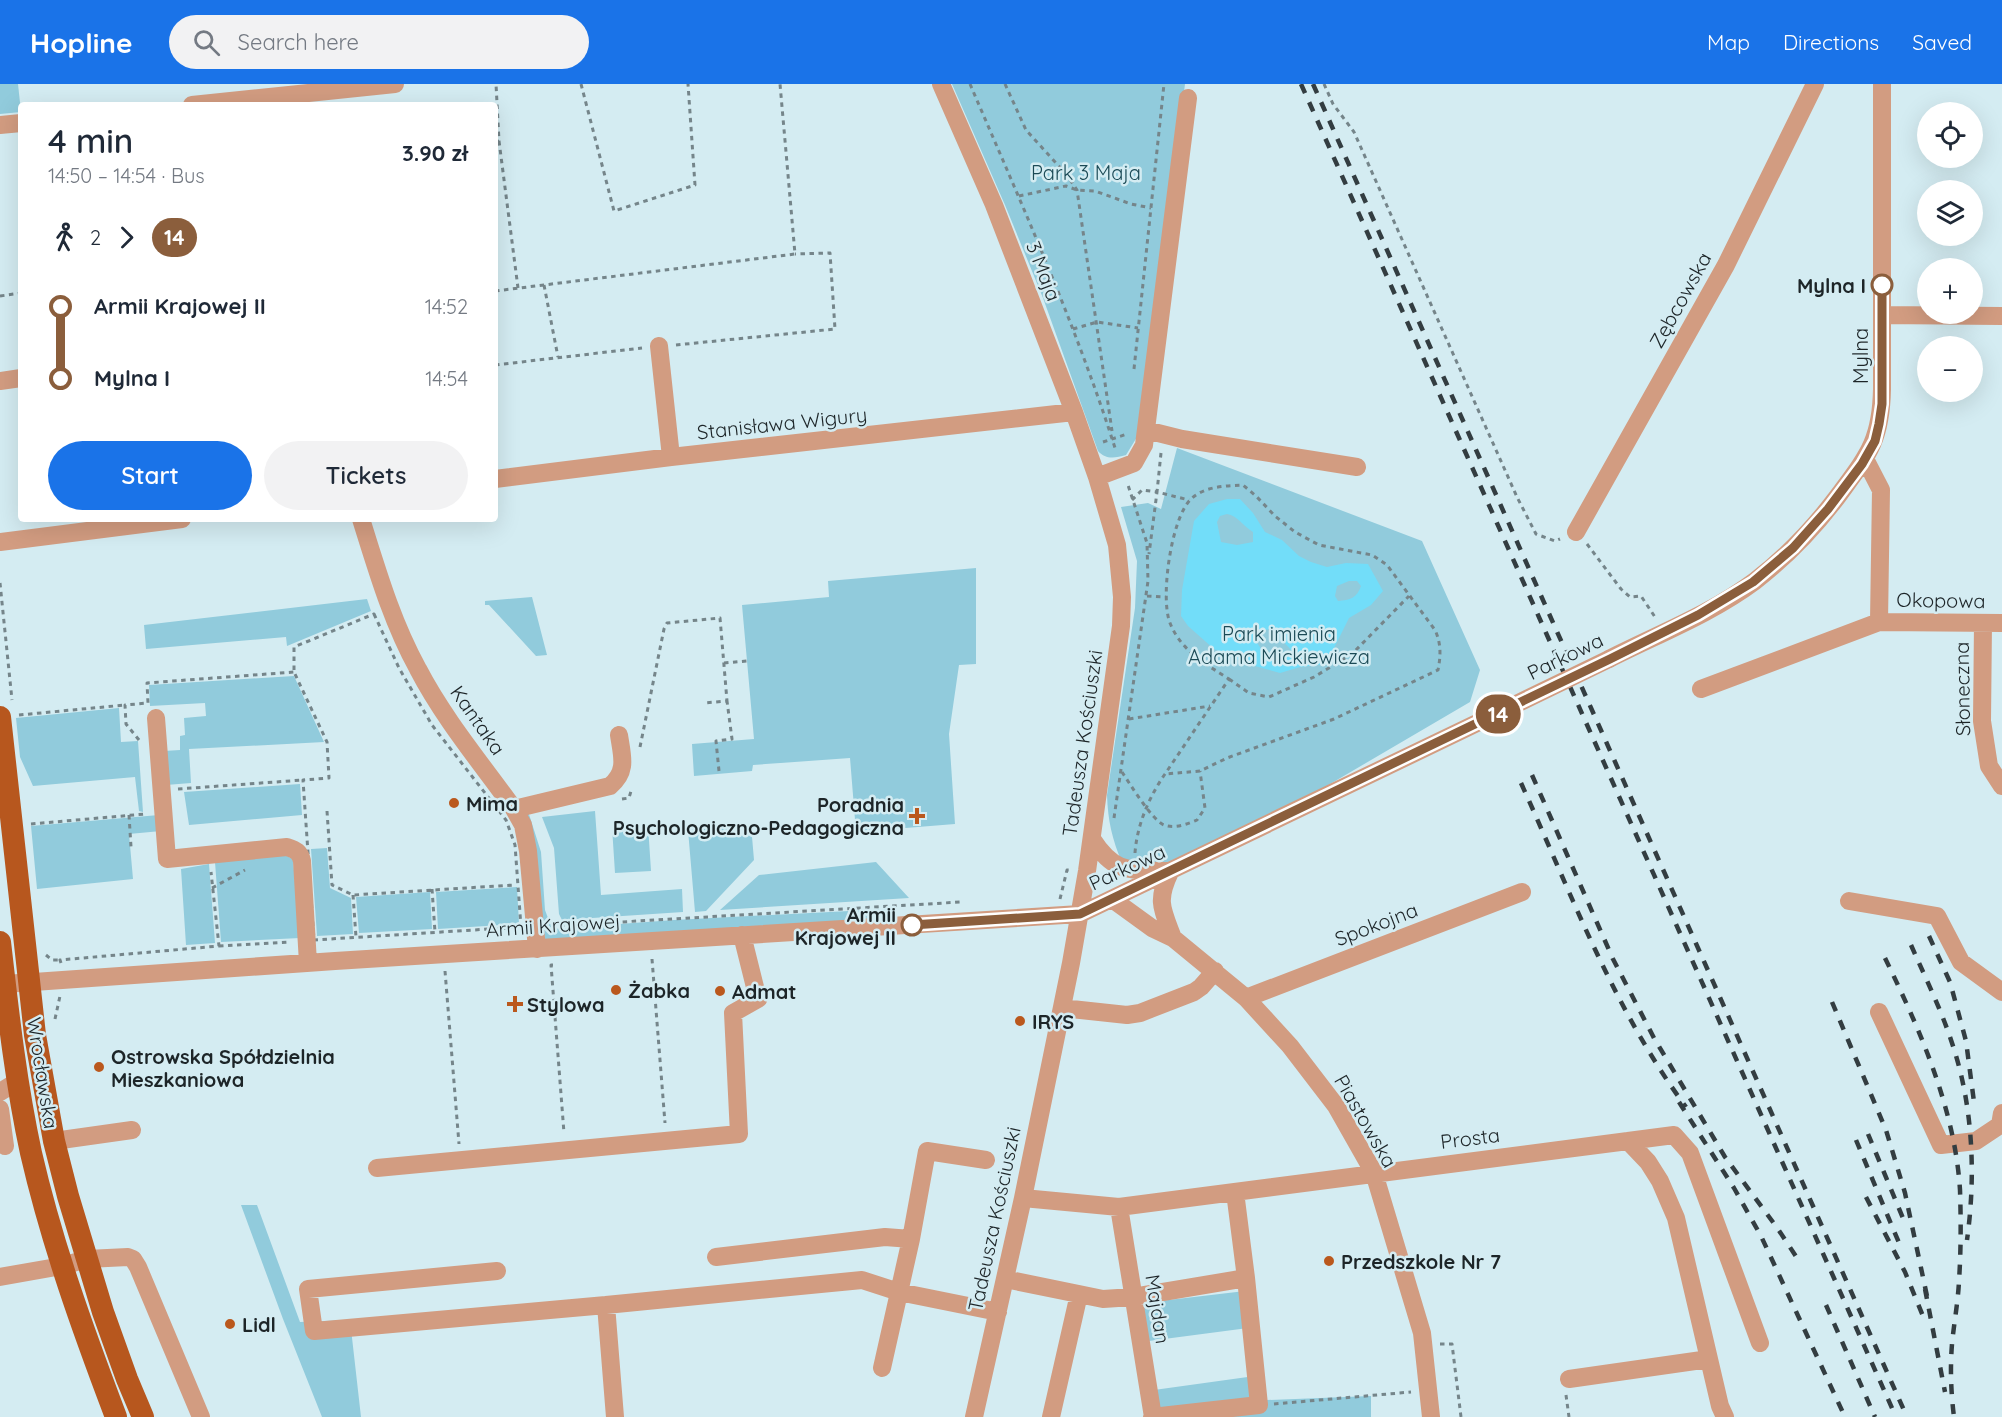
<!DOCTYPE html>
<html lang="en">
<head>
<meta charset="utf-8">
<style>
  body { margin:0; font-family:Quicksand,sans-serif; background:#f2f2f3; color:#1f2937; height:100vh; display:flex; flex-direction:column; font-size:22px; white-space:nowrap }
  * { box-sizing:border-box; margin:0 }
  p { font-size:20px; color:#747a83 }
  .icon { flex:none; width:33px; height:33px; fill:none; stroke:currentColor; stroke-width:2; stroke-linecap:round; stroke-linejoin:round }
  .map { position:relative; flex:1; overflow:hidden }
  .panel { position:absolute; left:18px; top:18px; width:480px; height:420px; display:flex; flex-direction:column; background:#fff; border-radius:6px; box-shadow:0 6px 24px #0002 }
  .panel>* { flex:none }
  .badge { padding:0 12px; border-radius:20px; font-size:21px; line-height:39px }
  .controls { position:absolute; left:1917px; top:18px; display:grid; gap:12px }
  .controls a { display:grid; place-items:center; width:66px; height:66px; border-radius:50%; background:#fff; box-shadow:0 6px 24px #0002; font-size:30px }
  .map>.badge { position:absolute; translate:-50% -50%; box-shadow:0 0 0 3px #fff }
  .legs { display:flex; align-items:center; gap:9px; height:66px; padding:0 30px; font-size:20px }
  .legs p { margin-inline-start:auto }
  .head { display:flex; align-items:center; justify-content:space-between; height:102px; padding:0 30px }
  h1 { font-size:33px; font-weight:600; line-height:45px }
  .cta { display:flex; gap:12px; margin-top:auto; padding:12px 30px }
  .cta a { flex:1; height:69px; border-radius:36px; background:#1a73e8; color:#fff; font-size:24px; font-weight:600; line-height:69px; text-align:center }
  .cta a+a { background:#f2f2f3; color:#1f2937 }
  ul { padding:0 30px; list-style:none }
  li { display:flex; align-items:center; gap:21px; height:72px; font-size:22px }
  li i { display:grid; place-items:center; width:9px; height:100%; margin:0 8px; background:currentColor }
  li i::after { content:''; width:15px; height:15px; margin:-8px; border:4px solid; border-radius:50%; background:#fff }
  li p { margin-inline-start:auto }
  li:first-child i { background:linear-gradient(#0000 50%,currentColor 0) }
  li:last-child i { background:linear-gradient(currentColor 50%,#0000 0) }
  header { display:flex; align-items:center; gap:36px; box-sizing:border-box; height:84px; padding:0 30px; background:#1a73e8; color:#fff }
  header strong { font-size:28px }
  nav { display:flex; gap:33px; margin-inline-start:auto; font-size:21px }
  .search { width:420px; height:54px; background:#f2f2f3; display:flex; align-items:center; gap:15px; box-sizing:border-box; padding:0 21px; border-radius:33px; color:#747a83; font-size:22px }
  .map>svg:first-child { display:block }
  .green { fill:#91cbdc }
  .water { fill:#72ddf9; fill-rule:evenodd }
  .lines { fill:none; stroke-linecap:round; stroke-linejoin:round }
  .path { stroke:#75858a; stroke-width:3; stroke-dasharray:4.5 4.5; stroke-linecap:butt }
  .minor { stroke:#d29c81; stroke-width:18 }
  .major { stroke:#b7571e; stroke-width:22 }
  .rail { stroke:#333d41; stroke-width:4.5; stroke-dasharray:10 10; stroke-linecap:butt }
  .minor-bridge { stroke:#d29c81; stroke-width:18 }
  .line-1-casing { stroke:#fff; stroke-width:14 }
  .line-1 { stroke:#8b5e3c; stroke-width:9 }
  .stop-1-dot { fill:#fff; stroke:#8b5e3c; stroke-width:3 }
  .poi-dot { fill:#ba581d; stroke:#d4ecf2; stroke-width:2 }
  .labels { text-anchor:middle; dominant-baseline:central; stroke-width:5; stroke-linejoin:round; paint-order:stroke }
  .park-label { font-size:20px; fill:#1b4a56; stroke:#d4ecf2 }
  .street-label { font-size:20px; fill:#1d2528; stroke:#d4ecf2 }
  .stop-label { font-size:20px; font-weight:bold; fill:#1d2528; stroke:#d4ecf2; text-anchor:end }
  .poi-label { font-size:20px; font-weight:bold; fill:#1d2528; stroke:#d4ecf2; text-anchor:start }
</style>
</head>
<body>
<header>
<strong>Hopline</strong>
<div class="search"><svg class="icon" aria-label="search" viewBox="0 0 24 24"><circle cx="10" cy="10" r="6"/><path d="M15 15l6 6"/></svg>Search here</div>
<nav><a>Map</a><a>Directions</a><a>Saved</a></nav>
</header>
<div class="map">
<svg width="2002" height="1333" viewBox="0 0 2002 1333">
  <rect width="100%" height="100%" fill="#d4ecf2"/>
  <!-- green -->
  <path class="green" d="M0,0H18L21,28L0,30Z
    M952,0H1185L1142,345L1126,371C1115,374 1106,376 1098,367L1043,214L1005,121Z
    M1177,364L1422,457L1480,586L1470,618L1325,703L1152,792L1122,779C1112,754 1108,738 1107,711L1135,524L1137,477L1121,423L1148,419L1161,425Z
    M976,484V580L959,581L949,650L955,740L856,748L850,674L753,681L752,687L694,692L692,660L754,655L742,521L829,513L828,497Z
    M532,513L547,571L536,572L489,521H485V517Z
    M367,515L371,527L287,562L286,553L146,565L144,541Z
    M294,592L324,658L189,665L191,699L166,701L164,667L180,666V652L185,651L184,634L206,632L205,619L150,622L149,601Z
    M119,624L121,658L138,657L143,728L139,727L135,693L33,702L20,673L16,634Z
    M300,700L302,731L189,741L184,708Z
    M527,724L541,768L545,826L552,845L674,836L888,825V834L545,856L524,737Z
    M595,727L601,811L682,805L683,828L562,836L559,830L554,764L542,733Z
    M159,731L161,747L129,750L133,795L37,805L31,742Z
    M648,741L651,787L615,789L612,743Z
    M751,741L754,776L706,827L695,828L688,746Z
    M327,764L330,804L351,814L353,850L317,852L311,765Z
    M285,771L293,775L300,854L221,858L215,778Z
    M876,778L909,814L720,826L759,791Z
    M209,780L215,859L186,861L181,785Z
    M517,803L519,840L438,845L436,808Z
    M430,808L432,845L359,849L356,813Z
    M241,1121H257L300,1238L350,1236L361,1333H322L283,1235Z
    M1245,1207L1248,1244L1149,1257L1143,1219Z
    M1262,1291L1267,1316L1371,1312V1333H1160L1154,1306Z"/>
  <!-- water -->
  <path class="water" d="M1227,415H1240L1253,429L1265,448L1282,456L1299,472L1311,478L1327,483L1346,479L1368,480L1383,507L1371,521L1349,534L1326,580L1300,583L1280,589L1248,580L1214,565L1188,542L1181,532L1182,506L1194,437L1209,420ZM1227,430C1238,432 1243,442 1253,448V458L1237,461L1221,458L1217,438L1220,432ZM1349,497H1357L1361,502C1357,514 1350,516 1338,517L1335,512L1337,502ZM1261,546C1274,545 1277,544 1283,556C1285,561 1290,563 1292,568L1278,575L1263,568L1254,554L1257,549Z"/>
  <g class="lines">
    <!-- path -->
    <path class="path" d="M581,0L614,127L695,101L688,0
      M970,0C1022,121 1076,241 1116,367
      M1005,0L1026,46L1066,90L1077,106L1112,347
      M1324,0L1333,20L1354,48L1517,413L1536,450L1555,457L1560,455
      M499,57L518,204
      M495,58L499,57L496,0
      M1019,112L1066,102L1077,106L1095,107L1131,120L1151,124
      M544,201L558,273
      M495,207L795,170L780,0
      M0,212L21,209
      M1073,245L1097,238L1138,244
      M676,261L835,245L830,169L795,170
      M495,281L642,264
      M1134,285L1164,0
      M1103,358L1127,350
      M1161,369L1157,408L1189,416
      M1132,416L1142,406L1157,408L1149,470
      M1587,460L1621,505L1630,513L1641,512L1655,533
      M0,499L12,616
      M1147,512L1166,513
      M374,530L399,584L432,641L506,736L515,761L521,843L314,856L303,696L329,694L327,658L294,588V563Z
      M724,579L747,577
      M1229,595L1249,609L1269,613L1314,593L1352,570L1409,512
      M19,631L125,621
      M1129,635L1210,622
      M139,656L126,640L125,621L148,619L147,599L294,588
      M640,663L664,545L667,539L720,534L727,617L704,619
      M719,687L716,657L732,655L727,617
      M1122,688C1130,700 1152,736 1164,741C1174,745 1188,740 1197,736L1205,724L1200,687
      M178,705L303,696
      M622,715L629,714L631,707
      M327,727L332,801L353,811L514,801
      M129,731L131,763
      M1114,734L1148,497L1147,459L1127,398
      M31,740L145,730
      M1135,769C1137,741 1149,713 1165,690L1229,595C1206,580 1181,567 1170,539C1160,514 1171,434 1191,415C1205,402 1225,402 1243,401L1256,412L1275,432L1295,448L1319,461L1372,471L1387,481L1435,546C1441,559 1441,571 1438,586L1334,635L1227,674L1200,687L1165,690
      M212,804L245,786
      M432,805L435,848
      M353,811L356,853
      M1060,815L1067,786H1070
      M552,840L553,842L961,818
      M219,862L289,858
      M46,871L52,876H60
      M652,875L665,1039
      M61,879L60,876L219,862L211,788
      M553,881H551L564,1049
      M445,887L459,1060
      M55,935L60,912
      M1440,1260H1452L1461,1333
      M1566,1311L1569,1333
      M1274,1320L1411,1308"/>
    <!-- minor -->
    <path class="minor" d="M941,0L994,121L1074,328L1097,393L1117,461L1122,513L1121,542L1087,787L1071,879L1023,1114L974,1333
      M192,21L395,0
      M0,41L21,39
      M1882,231L2002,232
      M659,262L671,373
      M0,297L21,294
      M1146,346L1182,355L1357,383
      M1865,375L1881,406L1879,538
      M1097,393L1134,379L1144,361L1188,14
      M495,395L671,373L1074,328
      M361,435C377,486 392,538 418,585C444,635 481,679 514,725L523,741L528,767L537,865
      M1576,448L1726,181L1815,0
      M0,458L182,435
      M1983,539L1982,637L1989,682L2002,702
      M1609,575C1658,550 1711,530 1755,497C1786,473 1814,444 1838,412C1868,371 1881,357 1882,305V0
      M1701,605L1879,538L2002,539
      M156,634L167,775L287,763C296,766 300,768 302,777L308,879
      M514,725L610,702C628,687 622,672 619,651
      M1092,755C1114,789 1128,786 1165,787
      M1170,788C1156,817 1162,825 1173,854
      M1112,815L1152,844L1173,854L1246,914L1290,962L1336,1022L1374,1089L1422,1249L1431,1333
      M1849,817L1937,832L1961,878L2002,908
      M5,900L335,877L1080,830L1502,627
      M1246,914L1522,808
      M1062,924L1127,931L1140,929L1194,908L1201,903L1215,887
      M1879,928L1941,1061L1976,1057L2000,1041L2002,1029
      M0,1008L18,997
      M0,1025L5,1062
      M54,1057L132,1046
      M1628,1057L1674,1051L1690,1069L1760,1259
      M377,1084L739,1050L733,929L758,915L742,851
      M1023,1114L1119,1123L1628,1057L1648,1078L1660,1097L1676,1134L1720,1322L1725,1333
      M1119,1123L1153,1333
      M716,1173L885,1153L911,1155
      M497,1187L308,1205L314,1247L606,1221
      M0,1193L62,1182L87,1175L128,1173L133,1175L138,1183L201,1333
      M1005,1195L1103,1215L1133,1213L1246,1194L1235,1108
      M882,1284L911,1155L927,1067L986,1076
      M1569,1295L1709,1275
      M615,1333L606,1221L862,1196L899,1208L998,1228
      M1051,1333L1079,1210
      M1152,1333L1259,1321L1246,1194"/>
    <!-- major -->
    <path class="major" d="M0,633L35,951L54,1057L68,1112L103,1228L127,1295L143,1333
      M0,858C8,928 16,1000 31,1069C52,1160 83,1246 116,1333"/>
    <!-- rail -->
    <path class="rail" d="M1301,0L1896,1333
      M1313,0L1907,1333
      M1532,691L1613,875L1654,954L1725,1073L1778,1145L1801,1180
      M1521,699C1571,809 1614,926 1686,1023
      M1929,852L1950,898L1966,957L1974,1018
      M1911,861C1925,893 1941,925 1952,959C1973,1021 1976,1091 1967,1156
      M1885,874C1920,946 1955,1025 1960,1106C1961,1136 1961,1167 1959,1197C1958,1218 1954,1239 1952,1260C1950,1285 1951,1309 1954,1333
      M1832,918L1886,1046L1905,1109L1927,1212
      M1679,1018L1734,1104L1761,1152L1845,1333
      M1868,1050L1905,1139
      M1856,1056L1902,1166
      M1866,1113L1905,1188L1925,1237
      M1925,1205L1945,1308
      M1826,1221L1875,1333"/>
    <!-- minor-bridge -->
    <path class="minor-bridge" d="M1502,627L1609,575"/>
  </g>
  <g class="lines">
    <!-- line-1 casing -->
    <g class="line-1-casing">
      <path id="line-1" d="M912,841L1080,830L1610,575L1698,531L1753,498L1793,464L1828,425L1862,380L1875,357L1879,340L1882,320V201"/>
    </g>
    <!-- line-1 -->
    <use href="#line-1" class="line-1"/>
  </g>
  <!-- markers -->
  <g class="stop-1-dot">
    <circle cx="1882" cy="201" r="10"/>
    <circle cx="912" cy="841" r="10"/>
  </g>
  <g class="poi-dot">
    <circle cx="454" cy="719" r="6"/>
    <path d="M914 723h6v6h6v6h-6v6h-6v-6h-6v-6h6z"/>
    <circle cx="616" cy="906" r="6"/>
    <circle cx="720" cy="907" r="6"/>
    <path d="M512 911h6v6h6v6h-6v6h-6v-6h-6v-6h6z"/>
    <circle cx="1020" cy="937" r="6"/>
    <circle cx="99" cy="983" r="6"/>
    <circle cx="1329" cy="1177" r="6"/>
    <circle cx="230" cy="1240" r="6"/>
  </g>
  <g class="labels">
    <!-- park labels -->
    <g class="park-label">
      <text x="1086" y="88">Park 3 Maja</text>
      <text x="1279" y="549">Park imienia<tspan x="1279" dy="23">Adama Mickiewicza</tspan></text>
    </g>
    <!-- street labels -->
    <g class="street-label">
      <text transform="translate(1044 187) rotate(69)">3 Maja</text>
      <text transform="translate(1680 216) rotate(-61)">Zębcowska</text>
      <text transform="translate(1860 272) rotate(-90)">Mylna</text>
      <text transform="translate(782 339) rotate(-6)">Stanisława Wigury</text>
      <text transform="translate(1941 516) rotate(1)">Okopowa</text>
      <text transform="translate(1565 572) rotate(-26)">Parkowa</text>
      <text transform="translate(1962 605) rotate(-91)">Słoneczna</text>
      <text transform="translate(478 636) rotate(55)">Kantaka</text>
      <text transform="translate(1082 659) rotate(-82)">Tadeusza Kościuszki</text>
      <text transform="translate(1127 783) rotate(-25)">Parkowa</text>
      <text transform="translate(1376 840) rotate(-21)">Spokojna</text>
      <text transform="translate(553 841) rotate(-4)">Armii Krajowej</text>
      <text transform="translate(43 989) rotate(81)">Wrocławska</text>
      <text transform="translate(1366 1037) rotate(60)">Piastowska</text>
      <text transform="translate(1470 1054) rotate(-7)">Prosta</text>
      <text transform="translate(994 1135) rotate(-78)">Tadeusza Kościuszki</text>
      <text transform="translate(1158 1225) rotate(81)">Majdan</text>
    </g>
    <!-- stop labels -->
    <g class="stop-label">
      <text x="1866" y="201">Mylna I</text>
      <text x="896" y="830">Armii<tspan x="896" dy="23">Krajowej II</tspan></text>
    </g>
    <!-- poi labels -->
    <g class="poi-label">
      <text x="466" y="719">Mima</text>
      <text x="904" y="720" text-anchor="end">Poradnia<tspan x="904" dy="23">Psychologiczno-Pedagogiczna</tspan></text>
      <text x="628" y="906">Żabka</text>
      <text x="732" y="907">Admat</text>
      <text x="527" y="920">Stylowa</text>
      <text x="1032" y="937">IRYS</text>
      <text x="111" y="972">Ostrowska Spółdzielnia<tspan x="111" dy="23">Mieszkaniowa</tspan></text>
      <text x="1341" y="1177">Przedszkole Nr 7</text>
      <text x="242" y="1240">Lidl</text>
    </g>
  </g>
</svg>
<div class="controls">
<a><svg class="icon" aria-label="locate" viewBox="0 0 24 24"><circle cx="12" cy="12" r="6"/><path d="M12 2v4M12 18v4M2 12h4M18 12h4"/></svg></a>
<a><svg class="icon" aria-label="layers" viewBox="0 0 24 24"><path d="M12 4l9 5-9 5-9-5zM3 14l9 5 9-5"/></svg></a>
<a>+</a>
<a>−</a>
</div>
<b class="badge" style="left:1498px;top:630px;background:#8b5e3c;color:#fff">14</b>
<section class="panel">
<div class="head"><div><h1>4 min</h1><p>14:50 – 14:54 · Bus</p></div><b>3.90 zł</b></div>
<div class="legs"><svg class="icon" aria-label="walk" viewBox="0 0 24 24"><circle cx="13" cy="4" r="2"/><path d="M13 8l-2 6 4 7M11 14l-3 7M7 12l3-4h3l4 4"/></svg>2<svg class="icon" aria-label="forward" viewBox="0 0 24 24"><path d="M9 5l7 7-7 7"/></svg><b class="badge" style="background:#8b5e3c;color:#fff">14</b></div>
<ul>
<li><i style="color:#8b5e3c"></i><b>Armii Krajowej II</b><p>14:52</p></li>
<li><i style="color:#8b5e3c"></i><b>Mylna I</b><p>14:54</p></li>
</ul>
<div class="cta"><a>Start</a><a>Tickets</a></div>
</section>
</div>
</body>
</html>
